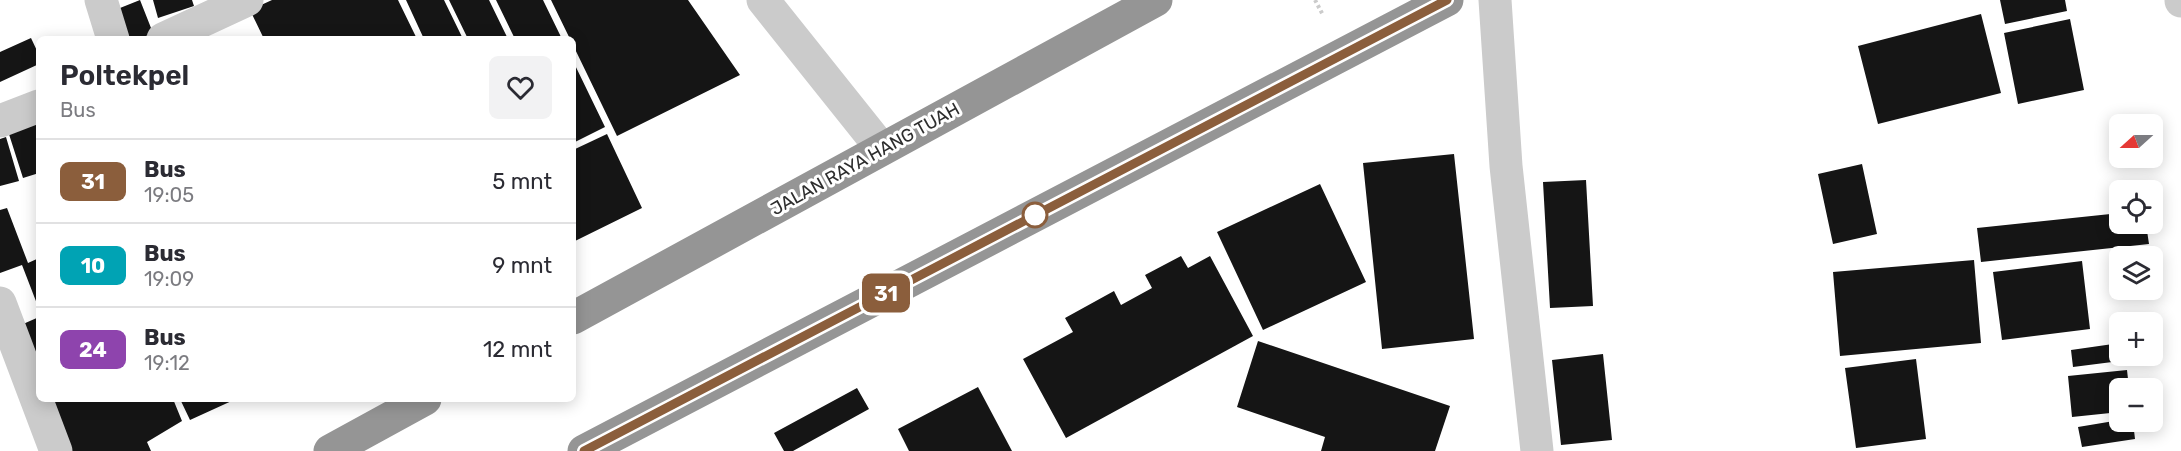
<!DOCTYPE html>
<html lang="id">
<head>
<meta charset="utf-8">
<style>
  body { margin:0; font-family:Rubik,sans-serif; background:#f2f2f3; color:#2b2b33; height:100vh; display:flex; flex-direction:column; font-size:22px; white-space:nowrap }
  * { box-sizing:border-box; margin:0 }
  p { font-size:20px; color:#7c7c81 }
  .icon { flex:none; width:33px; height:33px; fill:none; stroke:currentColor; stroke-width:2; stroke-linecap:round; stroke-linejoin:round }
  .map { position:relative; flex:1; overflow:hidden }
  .side { position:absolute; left:36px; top:36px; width:540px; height:366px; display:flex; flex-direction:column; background:#fff; border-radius:9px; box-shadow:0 3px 15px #0003 }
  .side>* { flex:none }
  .badge { padding:0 12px; border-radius:9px; font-size:21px; line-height:39px }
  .needle { width:39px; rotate:249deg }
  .fabs { position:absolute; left:2109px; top:114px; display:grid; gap:12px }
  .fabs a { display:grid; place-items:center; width:54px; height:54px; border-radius:9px; background:#fff; box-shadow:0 3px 15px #0003; font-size:30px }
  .map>.badge { position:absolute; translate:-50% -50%; box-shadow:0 0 0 3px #fff }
  .round { display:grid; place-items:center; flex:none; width:63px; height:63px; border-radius:9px; background:#f2f2f3 }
  .headline { display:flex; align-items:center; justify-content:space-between; height:102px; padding:0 24px }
  h1 { font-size:28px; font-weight:600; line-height:45px }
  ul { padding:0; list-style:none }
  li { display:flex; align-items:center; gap:18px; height:84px; padding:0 24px; border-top:2px solid #e1e1e2 }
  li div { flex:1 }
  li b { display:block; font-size:22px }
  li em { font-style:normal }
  li .badge { min-width:66px; font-weight:700; text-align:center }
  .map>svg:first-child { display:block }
  .building { fill:#151515 }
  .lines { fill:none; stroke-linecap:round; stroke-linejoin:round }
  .path { stroke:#cbcbcb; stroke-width:4; stroke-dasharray:3 3; stroke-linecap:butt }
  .minor { stroke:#cbcbcb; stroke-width:33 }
  .highway { stroke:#959595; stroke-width:33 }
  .line-casing { stroke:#fff; stroke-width:14 }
  .line { stroke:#8b5e3c; stroke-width:9 }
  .stop-dot { fill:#fff; stroke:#8b5e3c; stroke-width:3 }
  .labels { text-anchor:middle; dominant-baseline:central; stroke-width:6; stroke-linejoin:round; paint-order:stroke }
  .street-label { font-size:18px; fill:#2e2e2e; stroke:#fff }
</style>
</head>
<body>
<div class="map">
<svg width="2181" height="451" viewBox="0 0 2181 451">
  <rect width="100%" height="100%" fill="#fff"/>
  <!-- building -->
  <path class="building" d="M140,0L153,33L139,39H121L110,12Z
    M153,0H192L194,6L158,18Z
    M272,0H398L417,39H264L250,10Z
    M406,0H444L463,39H424Z
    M449,0H489L508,39H468Z
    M496,0H543L562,39H515Z
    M551,0H688L740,75L617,136L573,45V39H570Z
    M2000,0H2065L2067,11L2005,24Z
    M1981,14L2001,93L1878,124L1858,46Z
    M2070,19L2084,90L2018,104L2004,33Z
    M31,38L39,55V64L0,82V52Z
    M573,61L605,127L573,143Z
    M39,118V173L23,178L7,128Z
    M607,134L642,208L573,242V150Z
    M6,137L19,181L0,186V139Z
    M1454,154L1474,339L1382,349L1363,163Z
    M1862,164L1877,234L1833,244L1818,174Z
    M1586,180L1593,306L1550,308L1543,182Z
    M1320,184L1366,282L1263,330L1217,232Z
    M7,208L28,263L39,258V309L22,265L0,273V210Z
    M2120,213V224H2146L2149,244L1981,262L1977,228Z
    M1181,256L1188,268L1210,256L1253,336L1066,438L1023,359L1073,332L1065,318L1114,291L1121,305L1152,288L1145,275Z
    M1974,260L1981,343L1840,356L1833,272Z
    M2082,261L2090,329L2002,340L1993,272Z
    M39,317V385L14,328Z
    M1258,341L1450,406L1435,451H1321L1325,437L1237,407Z
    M2120,343V356H2128V360L2073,367L2071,350Z
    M1603,354L1612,440L1561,445L1552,360Z
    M1916,359L1926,439L1856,448L1845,368Z
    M2127,370L2129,388H2120V412L2072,417L2068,376Z
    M978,387L1012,451H909L898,429Z
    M857,388L869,409L793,451H784L774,433Z
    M45,399H173L182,421L147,442L151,451H68Z
    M180,399H236L190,420Z
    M2120,420L2133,422L2135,439L2082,447L2078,427Z"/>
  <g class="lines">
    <!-- path -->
    <path class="path" d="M1315,0L1323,15"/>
    <!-- minor -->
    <path class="minor" d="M101,0L113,39
      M763,0L882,149
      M1495,0L1506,166L1537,451
      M2181,0V1
      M163,39L247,0
      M0,121L39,106
      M0,303L56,451"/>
    <!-- highway -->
    <path class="highway" d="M573,318L1156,0
      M330,451L425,399
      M584,451L1447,0"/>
  </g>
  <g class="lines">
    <!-- line casing -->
    <g class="line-casing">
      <path id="line" d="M584,451L1447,0"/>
    </g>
    <!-- line -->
    <use href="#line" class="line"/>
  </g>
  <!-- markers -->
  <circle class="stop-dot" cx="1035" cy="215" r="12"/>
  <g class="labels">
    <!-- street labels -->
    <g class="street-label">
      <text transform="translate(865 159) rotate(-29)">JALAN RAYA HANG TUAH</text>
    </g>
  </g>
</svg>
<div class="fabs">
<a><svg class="needle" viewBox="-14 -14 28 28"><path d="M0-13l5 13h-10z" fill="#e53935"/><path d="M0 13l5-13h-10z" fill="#7c7c81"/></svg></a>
<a><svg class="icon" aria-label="locate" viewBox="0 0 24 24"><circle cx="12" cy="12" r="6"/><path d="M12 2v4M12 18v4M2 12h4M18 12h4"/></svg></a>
<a><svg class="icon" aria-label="layers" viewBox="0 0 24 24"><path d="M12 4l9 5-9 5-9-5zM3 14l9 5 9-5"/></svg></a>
<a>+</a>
<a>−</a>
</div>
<b class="badge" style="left:886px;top:293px;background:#8b5e3c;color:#fff">31</b>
<section class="side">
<div class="headline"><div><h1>Poltekpel</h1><p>Bus</p></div><a class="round"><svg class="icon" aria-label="heart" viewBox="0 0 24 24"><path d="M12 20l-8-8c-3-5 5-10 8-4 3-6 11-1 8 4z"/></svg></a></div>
<ul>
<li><span class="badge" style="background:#8b5e3c;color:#fff">31</span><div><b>Bus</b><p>19:05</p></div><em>5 mnt</em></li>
<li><span class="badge" style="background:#00a3b4;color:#fff">10</span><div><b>Bus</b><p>19:09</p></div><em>9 mnt</em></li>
<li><span class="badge" style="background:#8e44ad;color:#fff">24</span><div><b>Bus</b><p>19:12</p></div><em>12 mnt</em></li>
</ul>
</section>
</div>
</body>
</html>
